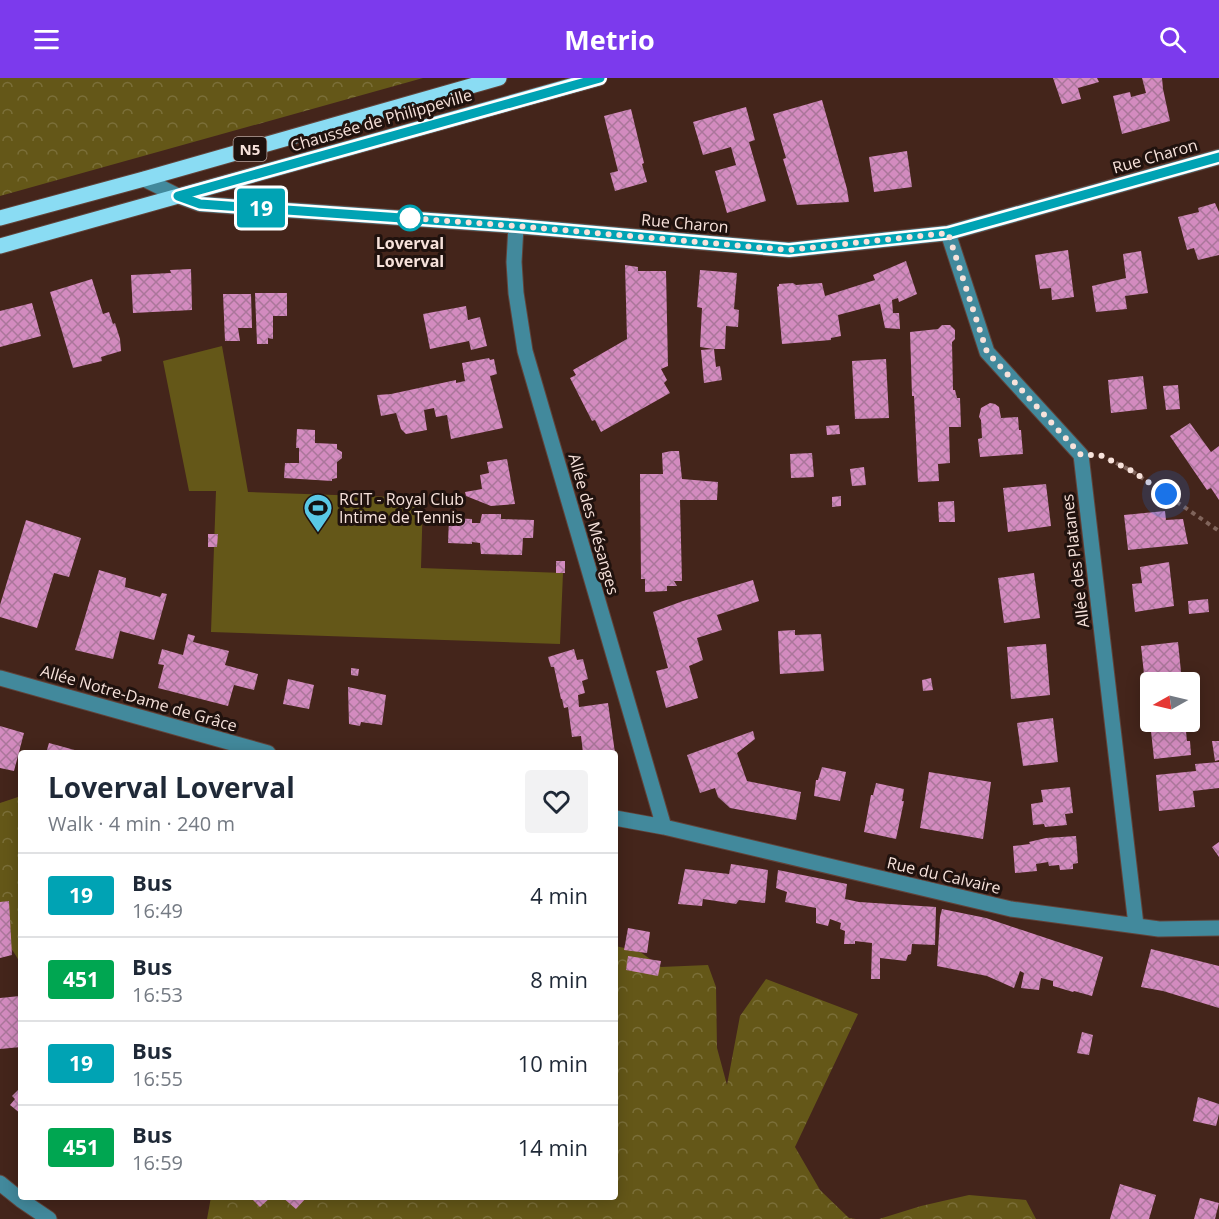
<!DOCTYPE html>
<html lang="en">
<head>
<meta charset="utf-8">
<style>
  body { margin:0; font-family:"Open Sans",sans-serif; background:#f2f2f3; color:#1f2937; height:100vh; display:flex; flex-direction:column; font-size:22px; white-space:nowrap }
  * { box-sizing:border-box; margin:0 }
  p { font-size:20px; color:#747a83 }
  .icon { flex:none; width:33px; height:33px; fill:none; stroke:currentColor; stroke-width:2; stroke-linecap:round; stroke-linejoin:round }
  .map { position:relative; flex:1; overflow:hidden }
  .details { position:absolute; left:18px; top:672px; width:600px; height:450px; display:flex; flex-direction:column; background:#fff; border-radius:6px; box-shadow:0 3px 15px #0003 }
  .details>* { flex:none }
  .badge { padding:0 12px; border-radius:4px; font-size:21px; line-height:39px }
  .needle { width:39px; rotate:262deg }
  .fabs { position:absolute; left:1140px; top:594px; display:grid; gap:12px }
  .fabs a { display:grid; place-items:center; width:60px; height:60px; border-radius:6px; background:#fff; box-shadow:0 3px 15px #0003; font-size:30px }
  .you { position:absolute; width:30px; height:30px; margin:-15px; border:4px solid #fff; border-radius:50%; background:#1a73e8; box-shadow:0 0 0 9px #1a73e833 }
  .map>.badge { position:absolute; translate:-50% -50%; box-shadow:0 0 0 3px #fff }
  .round { display:grid; place-items:center; flex:none; width:63px; height:63px; border-radius:6px; background:#f2f2f3 }
  .summary { display:flex; align-items:center; justify-content:space-between; height:102px; padding:0 30px }
  h1 { font-size:28px; font-weight:700; line-height:45px }
  ul { padding:0; list-style:none }
  li { display:flex; align-items:center; gap:18px; height:84px; padding:0 30px; border-top:2px solid #e0e1e3 }
  li div { flex:1 }
  li b { display:block; font-size:22px }
  li em { font-style:normal }
  li .badge { min-width:66px; font-weight:700; text-align:center }
  header { display:flex; justify-content:space-between; align-items:center; height:78px; padding:0 30px; background:#7c3aed; color:#fff; font-size:27px; font-weight:700 }
  .map>svg:first-child { display:block }
  .forest { fill:url(#forest-crowns) }
  .pitch { fill:#645718 }
  .building { fill:url(#building-cross-hatch) }
  .lines { fill:none; stroke-linecap:round; stroke-linejoin:round }
  .minor-casing { stroke:#61433a; stroke-width:17 }
  .major-casing { stroke:#61433a; stroke-width:17 }
  .path { stroke:#80645b; stroke-width:4; stroke-dasharray:4.5 4.5; stroke-linecap:butt }
  .minor { stroke:#42899c; stroke-width:15 }
  .major { stroke:#8adcf3; stroke-width:15 }
  .line-casing { stroke:#fff; stroke-width:14 }
  .line { stroke:#00a3b4; stroke-width:9 }
  .walk { stroke:#f7e2db; stroke-width:6; stroke-dasharray:0 10.8 }
  .stop-dot { fill:#fff; stroke:#00a3b4; stroke-width:3 }
  .labels { text-anchor:middle; dominant-baseline:central; stroke-width:6; stroke-linejoin:round; paint-order:stroke }
  .shield { fill:#20120e; stroke:#b6a49e; stroke-width:1.5 }
  .shield-label { font-size:15px; font-weight:bold; fill:#f7e2db }
  .street-label { font-size:16px; fill:#f7e2db; stroke:#20120e }
  .stop-label { font-size:16px; font-weight:bold; fill:#f7e2db; stroke:#20120e }
  .poi-label { font-size:16px; fill:#f7e2db; stroke:#20120e; text-anchor:start }
</style>
</head>
<body>
<header><svg class="icon" aria-label="menu" viewBox="0 0 24 24"><path d="M4 6h16M4 12h16M4 18h16"/></svg>Metrio<svg class="icon" aria-label="search" viewBox="0 0 24 24"><circle cx="10" cy="10" r="6"/><path d="M15 15l6 6"/></svg></header>
<div class="map">
<svg width="1219" height="1141" viewBox="0 0 1219 1141">
  <defs>
    <pattern id="forest-crowns" width="20" height="18" patternUnits="userSpaceOnUse" patternTransform="scale(1.5)"><rect width="20" height="18" fill="#645718"/><path d="M2 6a3 3 0 1 1 6 0M12 15a3 3 0 1 1 6 0" fill="none" stroke="#7b6f39"/></pattern>
    <pattern id="building-cross-hatch" width="8" height="8" patternUnits="userSpaceOnUse" patternTransform="scale(1.5)"><rect width="8" height="8" fill="#d38bbf"/><path d="M0 0l8 8M0 8l8-8" fill="none" stroke="#aa769a"/></pattern>
  </defs>
  <rect width="100%" height="100%" fill="#44251b"/>
  <!-- forest -->
  <path class="forest" d="M0,0H423L0,118Z
    M21,718V886L8,865L0,859V725Z
    M615,868L639,873L661,889L708,887L716,909L717,970L727,1007L740,938L766,901L858,936L795,1069L820,1112L849,1140L856,1141H207L211,1119H615Z
    M969,1117L1026,1122L1036,1141H879L921,1128Z"/>
  <!-- pitch -->
  <path class="pitch" d="M222,268L248,414L423,420L421,490L563,495L560,566L211,554L216,413H189L163,283Z"/>
  <!-- building -->
  <path class="building" d="M1053,0H1097L1099,4L1078,10L1081,21L1062,26Z
    M1142,0H1162L1163,11L1170,43L1122,56L1113,18L1130,14L1131,19L1146,15Z
    M822,22L847,111L849,124L797,127L783,81L786,80L773,36Z
    M746,29L755,62L749,64L766,123L727,135L715,93L736,87L731,69L703,77L693,44Z
    M631,31L644,85L642,86L647,104L615,113L610,95L618,93L604,38Z
    M907,73L912,109L874,114L869,79Z
    M1215,125L1219,134V177L1198,182L1194,170L1187,172L1178,139L1199,134L1198,130Z
    M1068,172L1074,219L1052,222L1051,210L1040,211L1035,177Z
    M1141,173L1148,215L1125,218L1127,231L1096,234L1092,208L1126,200L1123,176Z
    M906,183L917,216L899,224L898,220L892,222L893,235H899L900,251L885,250L880,226L838,237L841,258L831,260V262L782,266L777,209L779,208V206L793,205L796,207L822,205L825,218L875,202L873,197Z
    M625,187L638,189V193H666L668,288L661,291L667,302L664,305L670,315L601,354L595,342L592,343L570,300L576,297L573,292L627,261Z
    M191,191L192,232L133,235L131,197L171,195L170,192Z
    M700,192L737,195L734,231L739,232L738,249L726,248L725,271H714L716,289L720,288L722,302L704,305L701,272L714,271L700,269L702,230L697,229Z
    M92,201L103,236L109,234L113,246L115,245L120,261L121,273L101,279L102,283L73,290L50,214Z
    M255,215H287V238H273V261L268,260V266H257Z
    M223,216H251L252,250H238L240,263H225Z
    M32,225L41,258L0,269V233Z
    M466,228L468,242L480,239L487,268L471,272L469,263L430,271L423,236Z
    M942,247H950L955,252V261L952,264L953,312H955L957,320H960L961,349H949L950,385L938,386L939,403L918,404L914,318H912L910,254L938,251Z
    M489,280L490,282L494,281L497,296L490,298L503,350L451,361L447,337L436,339L434,330L424,332L427,352L406,356L401,351L396,335L381,338L377,317L391,316L456,302V305L465,303L462,285Z
    M886,281L889,340L855,341L852,283Z
    M1143,298L1147,331L1111,335L1108,302Z
    M1178,307L1180,331L1166,332L1163,308Z
    M990,325L995,326L999,329L1001,340L1018,339L1019,352H1021L1023,376L980,379L978,361L982,360L981,342L979,339L981,330Z
    M1190,345L1211,374L1219,368V422L1211,410L1207,412L1170,358Z
    M839,347L840,356L827,357L826,348Z
    M297,351L315,352V365L337,366V371L342,374V380L337,384V400L332,401V403L284,400L285,385H299V370H296Z
    M671,373H679L682,401L718,404L717,422H680L682,503H674L677,508H667V513L645,514V501H641L640,396H663L662,375Z
    M812,375L814,399L791,400L790,376Z
    M507,381L515,426L491,428L466,418L465,414L482,411L480,397L489,395L487,384Z
    M864,389L866,407L852,408L850,391Z
    M1046,406L1051,448L1008,454L1003,410Z
    M841,418V428L832,429V419Z
    M954,423L955,444H939L938,424Z
    M1165,433L1166,442L1183,441L1188,466L1128,472L1124,437Z
    M482,436H501V441L534,442L533,460H523L522,477L481,476L480,465L472,464V466L448,465L449,440L472,441V445H480Z
    M26,442L81,460L69,499L54,495L37,550L0,539V527Z
    M208,456H218L217,469H208Z
    M556,483H565V495H556Z
    M1169,484L1174,528L1135,534L1132,506L1142,505L1140,489Z
    M99,492L126,500L125,509L160,519L162,515L167,516L154,562L120,553L113,581L75,572Z
    M1034,495L1040,540L1004,545L998,500Z
    M753,502L759,523L717,537L722,552L697,560L703,582L689,588L698,620L666,630L656,593L668,590L653,534L683,523Z
    M1208,521L1209,534L1189,536L1188,523Z
    M795,552V557L821,556L824,593L780,596L778,553Z
    M188,556L195,558L193,564L229,573L225,587L258,596L254,612L234,607L228,628L158,610L164,587L158,586L162,571L183,577Z
    M1178,564L1182,604H1150V624H1147L1141,568Z
    M1046,566L1050,617L1011,621L1007,569Z
    M574,571L577,582L583,581L588,601L582,603L585,615L578,617L579,629L608,625L615,675H583L581,658L572,659L568,629L564,630L562,621H561L554,589H551L548,579Z
    M351,590L359,591L358,598L351,597Z
    M931,600L933,612L923,613L922,602Z
    M288,601L314,607L309,631L283,626Z
    M348,609L386,617L382,647L361,644L360,648L349,646Z
    M1053,640L1058,684L1023,688L1017,645Z
    M1150,644H1185L1187,663H1190L1191,677L1154,681Z
    M0,648L24,655L14,693L0,690Z
    M753,653L755,661L737,675L747,703L801,714L796,742L730,730L718,719L715,710L700,715L687,677Z
    M1212,663H1219V682L1215,683Z
    M49,665L82,674V675H46Z
    M1219,684V710L1193,713L1195,729L1159,733L1156,697L1196,693L1195,686Z
    M822,689L846,694L840,723L814,718L816,702H818Z
    M929,694L991,704L983,761L920,750Z
    M876,705L904,711L902,723H904L896,761L864,754L871,717H873Z
    M1070,709L1073,735L1065,736L1067,747L1045,749L1044,746L1033,747L1031,726L1043,724L1041,712Z
    M1076,758L1078,785L1073,786V791L1060,792L1059,787L1049,788L1048,784L1036,786L1037,793L1015,795L1013,768L1030,766L1029,764L1046,760Z
    M1219,764V779L1212,769Z
    M731,786L768,792L765,825L739,822L736,826L703,821L702,828L678,826L685,791L729,796Z
    M778,792L847,806L845,821L859,824L936,829L935,867L912,866L911,876L908,877L906,883L880,880V901H871L872,865L855,863V866H844L845,853L840,851L841,845L830,841L828,848L816,845V830L785,824L787,814L776,810Z
    M9,823L12,877L0,880V824Z
    M942,831L986,840L1103,879L1092,918L1074,913L1073,914L1053,908V903L1041,900L1039,912L1021,910L1024,895L1020,893L1014,910L987,898L937,888L940,839Z
    M628,850L650,854L647,875L624,872Z
    M1151,871L1219,888V930L1163,913L1141,909Z
    M628,878L661,883L658,898L626,892Z
    M20,918L21,969L0,971V920Z
    M1082,954L1093,957L1089,977L1077,975Z
    M21,1009V1036L10,1027L15,1021L12,1018Z
    M1198,1019L1219,1026V1036L1216,1048L1193,1043Z
    M1120,1106L1156,1117L1149,1141H1110Z
    M250,1119H271L260,1129Z
    M282,1119H307L296,1131Z
    M1200,1120L1219,1125L1215,1141H1194Z"/>
  <g class="lines">
    <!-- minor casing -->
    <g class="minor-casing">
      <path id="minor" d="M144,101L178,118L200,126L516,148L789,172L948,155L1219,79
        M516,148L514,184L516,215L525,273L664,749
        M948,155L987,274L1081,377L1136,847
        M0,600L268,675
        M615,740L664,749L1011,831L1159,851L1219,850
        M0,1105L21,1122L49,1141"/>
    </g>
    <!-- major casing -->
    <g class="major-casing">
      <path id="major" d="M0,140L144,101L499,0
        M0,168L599,0"/>
    </g>
    <!-- path -->
    <path class="path" d="M1100,377L1132,393L1219,453"/>
    <!-- minor -->
    <use href="#minor" class="minor"/>
    <!-- major -->
    <use href="#major" class="major"/>
  </g>
  <g class="lines">
    <!-- line casing -->
    <g class="line-casing">
      <path id="line" d="M600,0L178,118L200,126L516,148L789,172L948,155L1219,79"/>
    </g>
    <!-- line -->
    <use href="#line" class="line"/>
    <!-- walk -->
    <path class="walk" d="M410,140H407L516,148L789,172L948,155L987,274L1081,377H1100L1132,393L1166,416"/>
  </g>
  <!-- icons -->
  <defs>
    <g id="stadium-pin" transform="scale(1.5)"><path d="M0 17L-7.5 6A9.5 9.5 0 1 1 7.5 6Z" fill="#59c8e5" stroke="#20120e"/><path d="M0-5a6.5 5 0 1 0 0 10a6.5 5 0 1 0 0-10ZM-3.5-1.8h7v3.6h-7Z" fill="#111"/></g>
  </defs>
  <g fill-rule="evenodd">
    <use href="#stadium-pin" x="318" y="430"/>
  </g>
  <!-- markers -->
  <circle class="stop-dot" cx="410" cy="140" r="12"/>
  <g class="labels">
    <!-- shield labels -->
    <rect class="shield" x="233.5" y="59" width="33" height="24" rx="4.5"/>
    <g class="shield-label">
      <text x="250" y="71">N5</text>
    </g>
    <!-- street labels -->
    <g class="street-label">
      <text transform="translate(381 42) rotate(-16)">Chaussée de Philippeville</text>
      <text transform="translate(1155 78) rotate(-16)">Rue Charon</text>
      <text transform="translate(685 145) rotate(5)">Rue Charon</text>
      <text transform="translate(594 446) rotate(74)">Allée des Mésanges</text>
      <text transform="translate(1075 483) rotate(-97)">Allée des Platanes</text>
      <text transform="translate(139 620) rotate(16)">Allée Notre-Dame de Grâce</text>
      <text transform="translate(944 797) rotate(13)">Rue du Calvaire</text>
    </g>
    <!-- stop labels -->
    <g class="stop-label">
      <text x="410" y="165">Loverval<tspan x="410" dy="18">Loverval</tspan></text>
    </g>
    <!-- poi labels -->
    <g class="poi-label">
      <text x="339" y="421">RCIT - Royal Club<tspan x="339" dy="18">Intime de Tennis</tspan></text>
    </g>
  </g>
</svg>
<div class="fabs">
<a><svg class="needle" viewBox="-14 -14 28 28"><path d="M0-13l5 13h-10z" fill="#e53935"/><path d="M0 13l5-13h-10z" fill="#747a83"/></svg></a>
</div>
<div class="you" style="left:1166px;top:416px"></div>
<b class="badge" style="left:261px;top:130px;background:#00a3b4;color:#fff">19</b>
<section class="details">
<div class="summary"><div><h1>Loverval Loverval</h1><p>Walk · 4 min · 240 m</p></div><a class="round"><svg class="icon" aria-label="heart" viewBox="0 0 24 24"><path d="M12 20l-8-8c-3-5 5-10 8-4 3-6 11-1 8 4z"/></svg></a></div>
<ul>
<li><span class="badge" style="background:#00a3b4;color:#fff">19</span><div><b>Bus</b><p>16:49</p></div><em>4 min</em></li>
<li><span class="badge" style="background:#00a651;color:#fff">451</span><div><b>Bus</b><p>16:53</p></div><em>8 min</em></li>
<li><span class="badge" style="background:#00a3b4;color:#fff">19</span><div><b>Bus</b><p>16:55</p></div><em>10 min</em></li>
<li><span class="badge" style="background:#00a651;color:#fff">451</span><div><b>Bus</b><p>16:59</p></div><em>14 min</em></li>
</ul>
</section>
</div>
</body>
</html>
